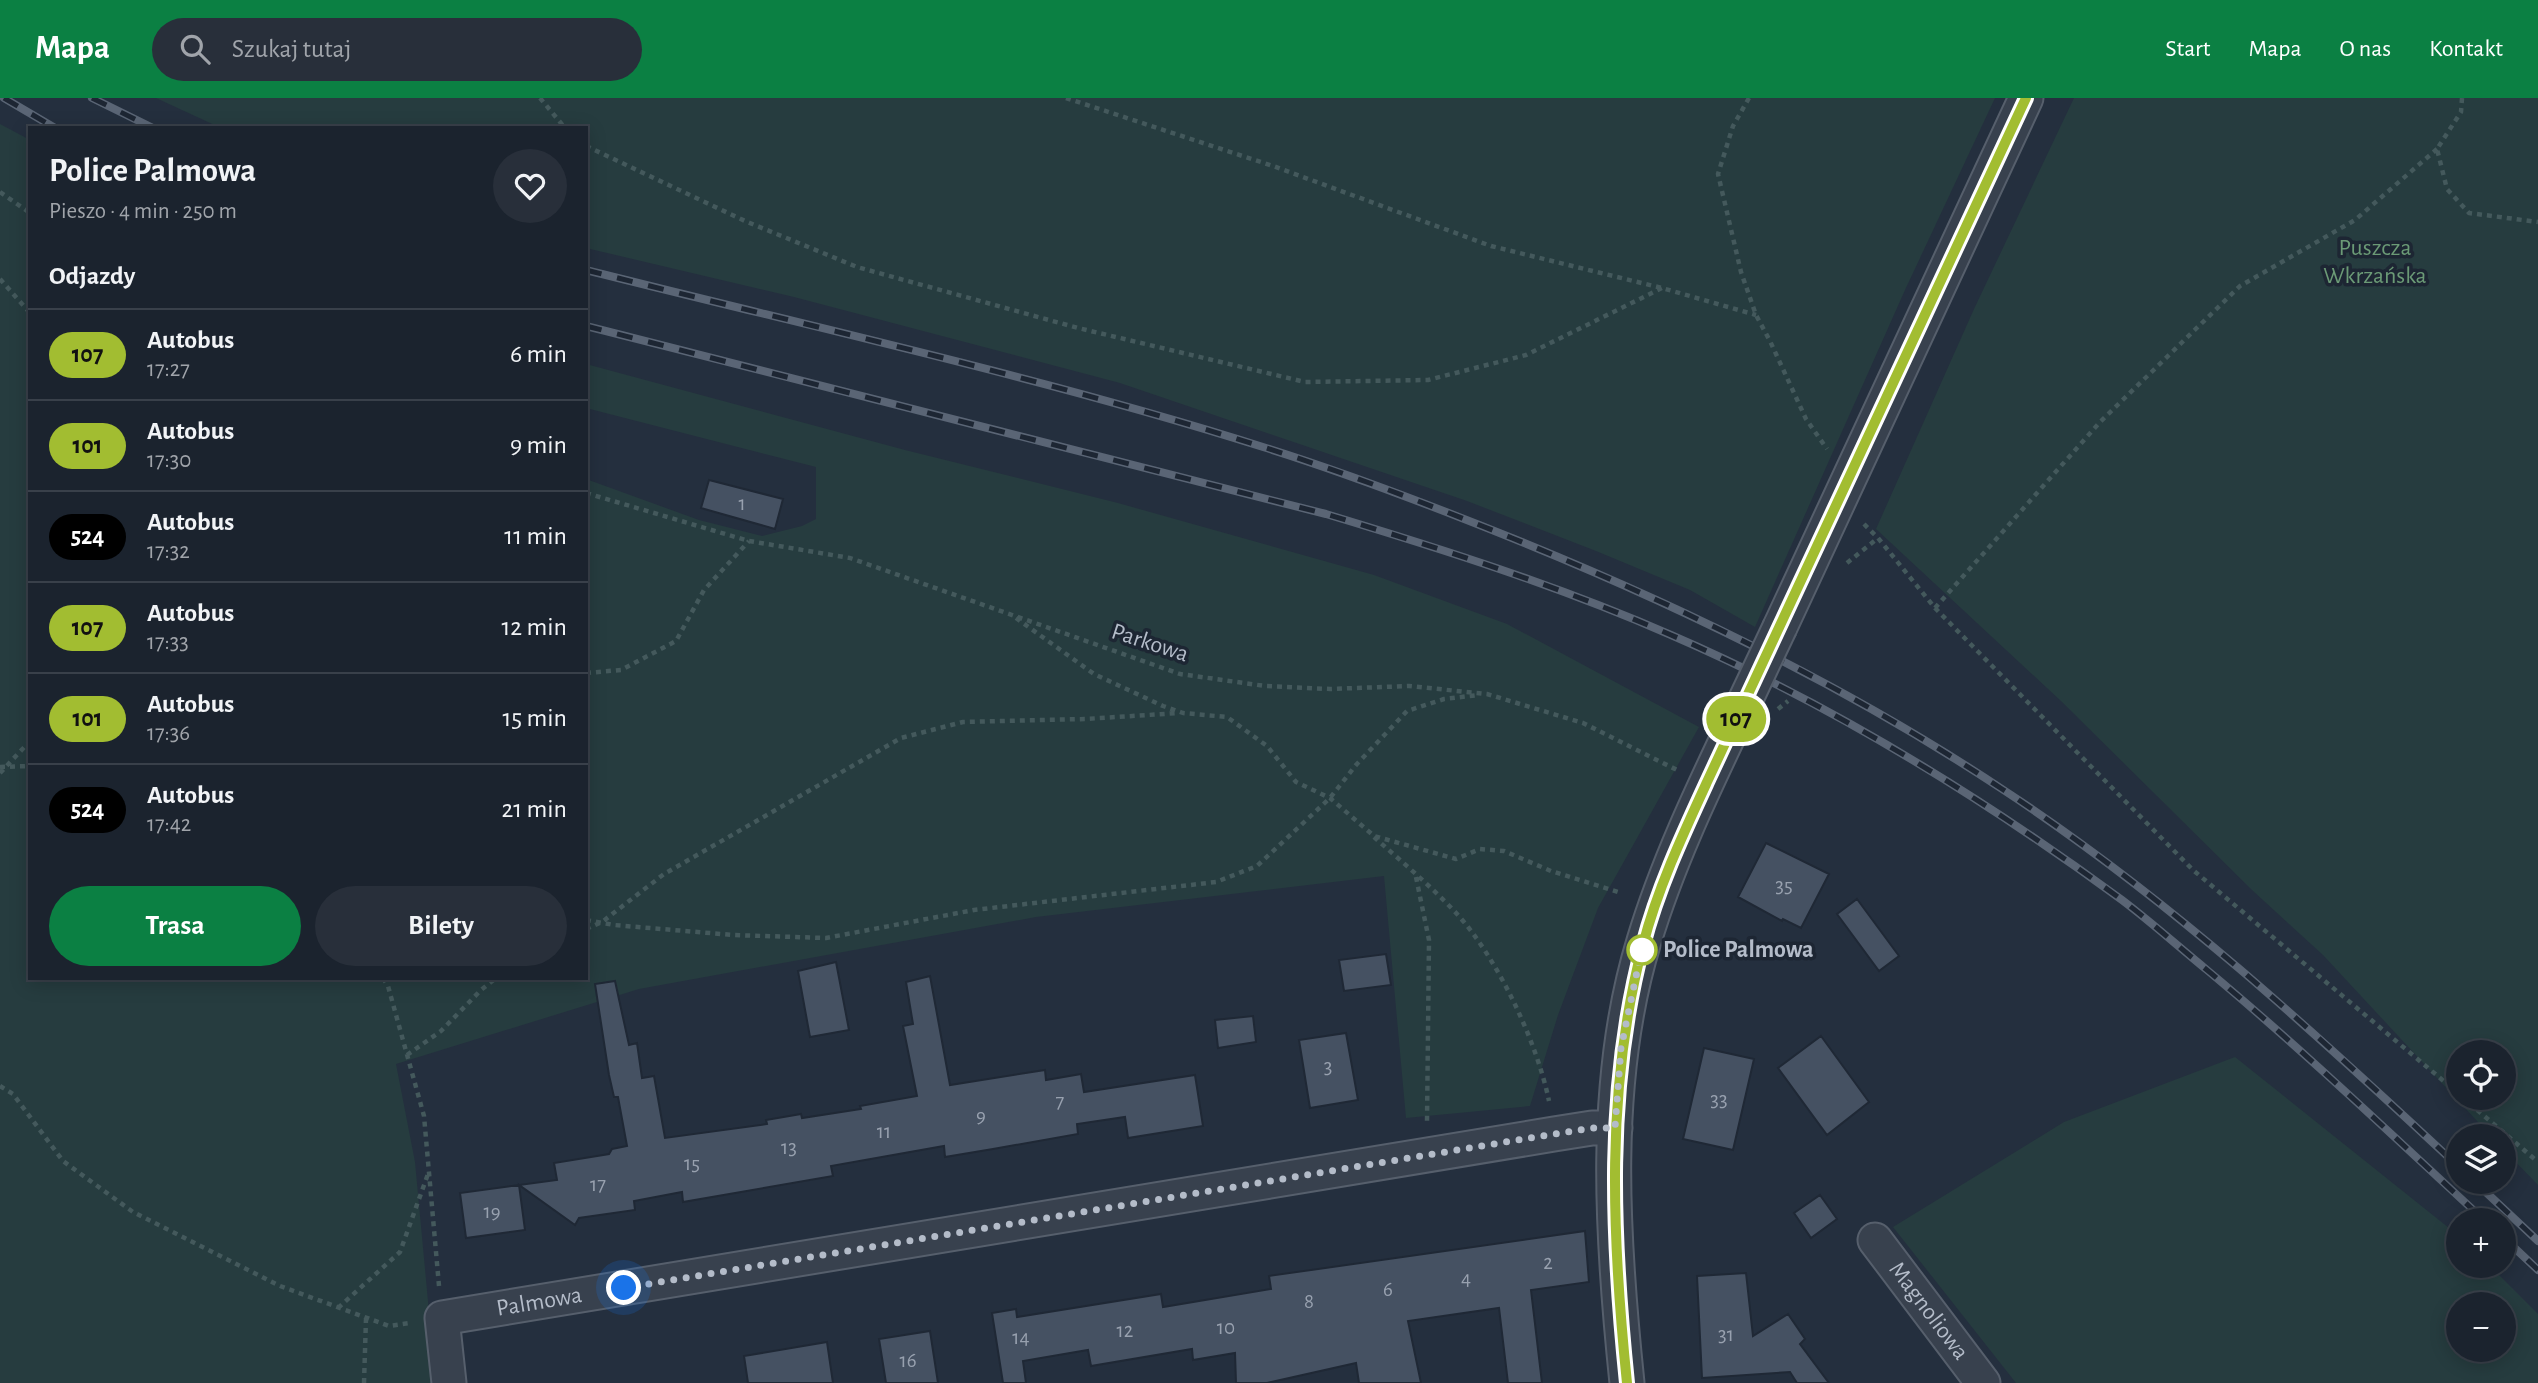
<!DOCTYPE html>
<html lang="pl">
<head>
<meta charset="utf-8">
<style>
  body { margin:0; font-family:"Alegreya Sans",sans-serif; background:#282f3a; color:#f1f3f6; height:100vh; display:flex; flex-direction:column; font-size:26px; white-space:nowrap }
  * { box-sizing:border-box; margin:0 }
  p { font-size:23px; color:#a0a4aa }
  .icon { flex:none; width:38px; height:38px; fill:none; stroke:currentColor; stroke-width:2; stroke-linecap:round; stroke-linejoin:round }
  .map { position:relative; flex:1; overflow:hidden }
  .panel { position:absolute; left:28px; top:28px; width:560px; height:854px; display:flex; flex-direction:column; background:#1b232e; border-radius:0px; box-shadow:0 4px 18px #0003,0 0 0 2px #39404a }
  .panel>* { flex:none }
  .badge { padding:0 14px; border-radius:23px; font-size:24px; line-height:46px }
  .buttons { position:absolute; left:2446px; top:942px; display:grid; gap:14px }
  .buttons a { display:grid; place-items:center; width:70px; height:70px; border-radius:50%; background:#1b232e; box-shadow:0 4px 18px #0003,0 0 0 2px #39404a; font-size:35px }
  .you { position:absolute; width:35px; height:35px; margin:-18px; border:5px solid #fff; border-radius:50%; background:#1a73e8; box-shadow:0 0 0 10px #1a73e833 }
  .map>.badge { position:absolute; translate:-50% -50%; box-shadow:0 0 0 4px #fff }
  h2 { padding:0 21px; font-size:26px; line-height:63px }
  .round { display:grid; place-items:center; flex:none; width:74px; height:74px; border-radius:37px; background:#282f3a }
  .headline { display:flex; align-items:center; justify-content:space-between; height:119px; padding:0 21px }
  h1 { font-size:33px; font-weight:700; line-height:52px }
  .action { display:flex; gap:14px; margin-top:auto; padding:14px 21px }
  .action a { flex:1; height:80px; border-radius:42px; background:#0b8043; color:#fff; font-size:28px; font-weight:700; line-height:80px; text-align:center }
  .action a+a { background:#282f3a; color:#f1f3f6 }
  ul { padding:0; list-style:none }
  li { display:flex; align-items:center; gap:21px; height:91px; padding:0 21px; border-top:2px solid #39404a }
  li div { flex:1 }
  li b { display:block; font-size:26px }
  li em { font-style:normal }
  li .badge { min-width:77px; font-weight:700; text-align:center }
  header { display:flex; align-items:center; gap:42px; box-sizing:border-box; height:98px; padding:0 35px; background:#0b8043; color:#fff }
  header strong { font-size:33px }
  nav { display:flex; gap:38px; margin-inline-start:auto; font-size:24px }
  .search { width:490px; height:63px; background:#282f3a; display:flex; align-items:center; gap:18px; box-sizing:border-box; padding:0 24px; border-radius:38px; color:#a0a4aa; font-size:26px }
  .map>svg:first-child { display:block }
  .green { fill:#263c3f; fill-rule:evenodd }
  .building { fill:#455162; stroke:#1f2835; stroke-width:2 }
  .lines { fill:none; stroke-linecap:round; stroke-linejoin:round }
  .minor-casing { stroke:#565f6c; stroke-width:37 }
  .path { stroke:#44595c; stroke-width:4.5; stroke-dasharray:5 5; stroke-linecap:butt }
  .minor { stroke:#38414e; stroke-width:33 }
  .rail-casing { stroke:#5a6575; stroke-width:8 }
  .rail { stroke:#1d2633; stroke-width:5; stroke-dasharray:16; stroke-linecap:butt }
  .minor-bridge-casing { stroke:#565f6c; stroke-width:37; stroke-linecap:butt }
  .minor-bridge { stroke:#38414e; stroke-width:33 }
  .line-casing { stroke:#fff; stroke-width:16 }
  .line { stroke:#a2bd31; stroke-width:10 }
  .walk { stroke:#b4bcc9; stroke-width:7; stroke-dasharray:0 12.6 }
  .stop-dot { fill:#fff; stroke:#a2bd31; stroke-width:3.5 }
  .labels { text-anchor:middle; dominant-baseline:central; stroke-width:7; stroke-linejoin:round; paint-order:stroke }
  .number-label { font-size:21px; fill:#98a1af }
  .park-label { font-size:24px; fill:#6b9a76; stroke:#1d2633 }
  .street-label { font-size:24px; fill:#b4bcc9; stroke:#1d2633 }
  .stop-label { font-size:24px; font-weight:bold; fill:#b4bcc9; stroke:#1d2633; text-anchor:start }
</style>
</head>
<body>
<header>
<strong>Mapa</strong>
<div class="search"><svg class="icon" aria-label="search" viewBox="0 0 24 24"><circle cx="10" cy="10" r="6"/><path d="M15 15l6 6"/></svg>Szukaj tutaj</div>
<nav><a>Start</a><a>Mapa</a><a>O nas</a><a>Kontakt</a></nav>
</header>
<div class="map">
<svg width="2538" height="1285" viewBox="0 0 2538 1285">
  <rect width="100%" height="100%" fill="#242f3e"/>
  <!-- green -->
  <path class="green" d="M156,0H1995L1905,192L1755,529L1690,492L1596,453L1467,403L1120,285L794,199L586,150V30H221Z
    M2074,0H2538V1087L2504,1052V1038H2491L2323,857L2252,792L2061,603L1876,431L1974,211ZM2459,954H2504V999H2459Z
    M0,26L30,42V880H586V381L699,422L762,438L802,428L816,421V369L586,310V266L905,352L1118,405L1374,477L1507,526L1699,629L1598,810L1558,917L1530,1008L1406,1020L1384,778L1036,819L639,891L396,966L415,1064L428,1203L432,1285H0Z
    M2235,959L2459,1138V1167H2489L2538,1216V1285H2016L1893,1129L2064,1024ZM2459,1206H2504V1251H2459Z"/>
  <!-- building -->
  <path class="building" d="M709,382L783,401L775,431L701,410Z
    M1766,745L1829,776L1801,830L1783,821L1782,823L1738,799Z
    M1857,801L1899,858L1879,873L1837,816Z
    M1386,856L1391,887L1344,893L1339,862Z
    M836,864L849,932L810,939L798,873Z
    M930,878L950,987L1045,972L1046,982L1081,976L1084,994L1195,977L1203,1028L1128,1040L1125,1019L1077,1026L1078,1036L993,1051L945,1059L944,1048L831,1068L833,1078L683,1104L682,1094L634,1103L635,1112L579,1120L575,1127L519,1087L525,1132L466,1140L460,1095L557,1082L554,1065L609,1056L612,1051L627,1048L618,999H614L609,977L595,886L615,883L629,947L637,945L642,980L654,978L665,1040L767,1026L766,1022L801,1016L802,1020L861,1011L860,1008L917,998L903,928L913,926L906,884Z
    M1253,918L1256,944L1218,950L1215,922Z
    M1346,935L1358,1002L1310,1010L1299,942Z
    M1821,938L1869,1004L1827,1037L1778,970Z
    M1704,950L1754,961L1733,1052L1683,1041Z
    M1820,1097L1837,1121L1811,1140L1794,1115Z
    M1585,1133L1589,1184L1531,1192L1542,1285H1508L1499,1210L1408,1223L1421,1285H1359L1356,1265L1267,1285H1236L1235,1255L1193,1262L1192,1251L1091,1268L1088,1252L1023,1263L1026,1285H1003L992,1215L1016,1211L1017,1219L1161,1196L1163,1209L1271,1191L1269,1178Z
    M1746,1175L1753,1238L1788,1216L1805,1241L1800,1246L1829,1285H1797L1790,1274L1702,1280L1697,1178Z
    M930,1233L938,1285H886L879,1241Z
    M827,1244L833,1285H748L744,1258Z"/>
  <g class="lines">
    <!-- minor casing -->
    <g class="minor-casing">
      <g id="minor">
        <path d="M1780,529L2026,0"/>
        <path id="s1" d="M1875,1142L1983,1285"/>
        <path id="s2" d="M449,1285L442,1220L1554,1036L1592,1030H1615"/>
        <path d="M1627,1285C1612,1141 1601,983 1644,843C1669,760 1708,681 1745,603"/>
      </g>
    </g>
    <!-- path -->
    <path class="path" d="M540,0L565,30
      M1066,0L1273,68L1491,148L1662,190L1756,217
      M1749,0L1733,28L1718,76L1741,174L1756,217L1770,243L1806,321L1827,351
      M2462,0L2461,14L2437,51L2447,91L2469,115L2538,124
      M586,48L745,123L857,169L1078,230L1305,284L1428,282L1526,257L1662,190
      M0,94L30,115
      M0,181L30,215
      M586,395L749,443L850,460L1180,576L1265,588L1330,591L1409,588L1487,596L1583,625L1677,672
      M1864,426L1878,440L1935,510L2193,772L2459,996
      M1847,465L1878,440
      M1935,510L2100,324L2240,188L2355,122L2437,51
      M1016,520L1094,576L1163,608L1183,615L1227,619L1267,648L1296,684L1330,700L1374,738L1456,761L1480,751L1504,753L1551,773L1618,794
      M586,575L621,572L676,543L704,492L749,443
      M1778,611L1788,603
      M0,669L30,668
      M0,675L30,643
      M1374,739C1402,764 1432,789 1457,816C1498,861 1537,944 1549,1003
      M1416,779L1429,842L1427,1024
      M586,822L614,827L733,837L826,840L974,812L1216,784L1257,768L1330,700L1356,667L1407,613L1444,601L1478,597
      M586,831L602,824L664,776L901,640L963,624L1085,621L1179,615
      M383,880L388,888L424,1018L439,1188
      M407,957L441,933L481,892L496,880
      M0,988L13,996L63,1063L133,1114L280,1188L389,1228L410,1225
      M2462,999L2538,1064
      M338,1210L400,1154L428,1076
      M364,1285L366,1220"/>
    <!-- minor -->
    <use href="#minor" class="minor"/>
    <!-- rail casing -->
    <g class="rail-casing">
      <path id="rail" d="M4,0L55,30
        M92,0L153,30
        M586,172C812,229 1041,279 1263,349C1347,375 1430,407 1512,440C1683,509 1848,589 2002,691C2170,801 2313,933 2459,1069
        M586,228L1326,416C1442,451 1559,488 1671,537C1829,605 1983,700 2122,802C2151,824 2179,849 2207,872C2303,952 2393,1038 2484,1122
        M2474,1083L2538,1143
        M2504,1140L2538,1172"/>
    </g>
    <!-- rail -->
    <use href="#rail" class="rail"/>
    <!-- minor-bridge casing -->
    <g class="minor-bridge-casing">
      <path id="minor-bridge" d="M1745,603L1780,529"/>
    </g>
    <!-- minor-bridge -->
    <use href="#minor-bridge" class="minor-bridge"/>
  </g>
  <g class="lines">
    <!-- line casing -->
    <g class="line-casing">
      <path id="line" d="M1627,1285C1612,1139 1605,990 1643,847C1657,792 1683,736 1707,684L2026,0"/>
    </g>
    <!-- line -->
    <use href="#line" class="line"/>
    <!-- walk -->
    <path class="walk" d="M624,1190L1554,1036L1592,1030H1615L1621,950L1643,845L1642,852"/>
  </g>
  <!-- markers -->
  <circle class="stop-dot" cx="1642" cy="852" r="14"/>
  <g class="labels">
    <!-- number labels -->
    <g class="number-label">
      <text x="742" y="405">1</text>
      <text x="1784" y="787">35</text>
      <text x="1328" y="968">3</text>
      <text x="1719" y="1001">33</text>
      <text x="1060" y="1003">7</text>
      <text x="981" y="1017">9</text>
      <text x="884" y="1033">11</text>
      <text x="789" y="1049">13</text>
      <text x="692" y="1065">15</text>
      <text x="598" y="1086">17</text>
      <text x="492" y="1113">19</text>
      <text x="1548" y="1164">2</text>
      <text x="1466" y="1180">4</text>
      <text x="1388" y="1191">6</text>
      <text x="1309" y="1203">8</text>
      <text x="1226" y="1229">10</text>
      <text x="1125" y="1232">12</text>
      <text x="1726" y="1236">31</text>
      <text x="1021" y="1239">14</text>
      <text x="908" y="1262">16</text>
    </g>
    <!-- park labels -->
    <g class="park-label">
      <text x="2375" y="150">Puszcza<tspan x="2375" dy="28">Wkrzańska</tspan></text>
    </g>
    <!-- street labels -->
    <g class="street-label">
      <text transform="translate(1150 545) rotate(18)">Parkowa</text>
      <text stroke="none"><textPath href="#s2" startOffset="164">Palmowa</textPath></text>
      <text stroke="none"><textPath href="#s1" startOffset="89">Magnoliowa</textPath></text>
    </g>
    <!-- stop labels -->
    <g class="stop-label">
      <text x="1663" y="852">Police Palmowa</text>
    </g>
  </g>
</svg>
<div class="buttons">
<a><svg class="icon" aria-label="locate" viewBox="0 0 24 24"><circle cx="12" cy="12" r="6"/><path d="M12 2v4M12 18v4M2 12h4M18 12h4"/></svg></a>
<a><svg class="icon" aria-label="layers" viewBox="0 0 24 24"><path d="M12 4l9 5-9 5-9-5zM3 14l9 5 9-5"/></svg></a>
<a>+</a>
<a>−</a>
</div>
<div class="you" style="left:624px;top:1190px"></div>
<b class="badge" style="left:1736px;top:621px;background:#a2bd31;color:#111">107</b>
<section class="panel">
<div class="headline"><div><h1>Police Palmowa</h1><p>Pieszo · 4 min · 250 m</p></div><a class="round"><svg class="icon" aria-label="heart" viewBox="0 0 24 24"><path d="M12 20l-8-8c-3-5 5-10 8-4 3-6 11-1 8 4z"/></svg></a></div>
<h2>Odjazdy</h2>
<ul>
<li><span class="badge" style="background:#a2bd31;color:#111">107</span><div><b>Autobus</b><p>17:27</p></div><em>6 min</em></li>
<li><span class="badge" style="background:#a2bd31;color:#111">101</span><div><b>Autobus</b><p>17:30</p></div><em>9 min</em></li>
<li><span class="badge" style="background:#000;color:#fff">524</span><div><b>Autobus</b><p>17:32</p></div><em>11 min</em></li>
<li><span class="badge" style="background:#a2bd31;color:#111">107</span><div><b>Autobus</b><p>17:33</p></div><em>12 min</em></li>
<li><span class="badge" style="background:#a2bd31;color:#111">101</span><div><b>Autobus</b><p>17:36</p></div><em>15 min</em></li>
<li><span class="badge" style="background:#000;color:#fff">524</span><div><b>Autobus</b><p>17:42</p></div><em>21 min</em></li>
</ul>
<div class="action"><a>Trasa</a><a>Bilety</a></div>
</section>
</div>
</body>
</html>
